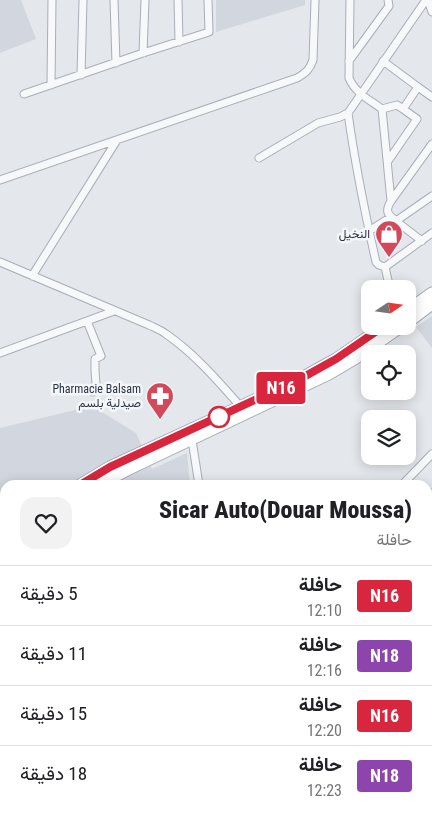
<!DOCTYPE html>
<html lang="ar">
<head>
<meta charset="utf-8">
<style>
  body { margin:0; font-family:"Roboto Condensed",Vazirmatn,sans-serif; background:#f2f2f2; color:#202124; direction:rtl; height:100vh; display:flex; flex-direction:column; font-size:19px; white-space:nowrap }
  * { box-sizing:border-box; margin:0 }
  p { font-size:16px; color:#757577 }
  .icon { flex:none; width:28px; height:28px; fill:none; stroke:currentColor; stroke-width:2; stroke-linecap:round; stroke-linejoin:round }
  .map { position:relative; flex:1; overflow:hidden; direction:ltr }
  .sheet { position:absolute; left:0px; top:480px; width:432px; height:335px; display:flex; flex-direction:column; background:#fff; border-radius:15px 15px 0 0; box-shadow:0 2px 12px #0003; direction:rtl }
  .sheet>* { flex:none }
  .badge { padding:0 10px; border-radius:4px; font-size:18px; line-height:32px }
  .needle { width:32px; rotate:77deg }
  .tools { position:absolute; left:361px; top:280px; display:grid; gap:10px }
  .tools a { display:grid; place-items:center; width:55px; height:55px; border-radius:10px; background:#fff; box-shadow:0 2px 12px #0003; font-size:25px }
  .map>.badge { position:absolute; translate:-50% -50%; box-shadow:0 0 0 2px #fff }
  .round { display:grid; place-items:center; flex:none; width:52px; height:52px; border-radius:15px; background:#f2f2f2 }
  .overview { display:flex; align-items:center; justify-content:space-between; height:85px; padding:0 20px }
  h1 { font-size:24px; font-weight:800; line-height:38px }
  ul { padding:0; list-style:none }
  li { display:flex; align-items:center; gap:15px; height:60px; padding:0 20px; border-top:1px solid #e0e0e0 }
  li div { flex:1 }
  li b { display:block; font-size:19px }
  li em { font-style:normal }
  li .badge { min-width:55px; font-weight:700; text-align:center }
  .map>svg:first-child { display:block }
  .built { fill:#d2d6de }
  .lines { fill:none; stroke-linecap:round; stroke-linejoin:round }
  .street-casing { stroke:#a9aeb7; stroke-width:9 }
  .primary-casing { stroke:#a3abb8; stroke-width:13 }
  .street { stroke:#f7f8fa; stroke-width:7 }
  .primary { stroke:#fff; stroke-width:11 }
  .line-casing { stroke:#fff; stroke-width:11 }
  .line { stroke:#d7263d; stroke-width:8 }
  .stop-dot { fill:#fff; stroke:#d7263d; stroke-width:2.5 }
  .labels { text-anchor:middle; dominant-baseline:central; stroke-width:5; stroke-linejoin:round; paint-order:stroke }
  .poi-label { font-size:12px; fill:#2b3445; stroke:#f4f6f9; text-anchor:end }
</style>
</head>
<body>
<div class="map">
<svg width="432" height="815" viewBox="0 0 432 815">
  <rect width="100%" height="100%" fill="#e4e7ec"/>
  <!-- built -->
  <path class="built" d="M0,0H21L36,39L0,53Z
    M216,0H305V5L216,32Z
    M432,316V348L416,327Z
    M92,406L136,433L152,469L187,453L190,485H5V810H38L29,815H0V428Z
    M48,810H119L117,815H51Z"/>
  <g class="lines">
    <!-- street casing -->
    <g class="street-casing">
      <path id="street" d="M114,0L116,63
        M178,0L179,42
        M350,0L349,78C355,93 370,100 382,109L391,201L432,144
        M428,0L432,12
        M143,53L145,0
        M349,61L389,6L388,0
        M383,61L418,87L403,109L417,119L388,161
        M81,75L83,0
        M51,85L52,0
        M418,87L432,97
        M24,94L143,53L209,32L208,0
        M382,109L397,105L403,109
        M348,113C355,164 365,213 376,262L379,265L385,267
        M259,158L318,123L340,117L348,113L426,0
        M0,180L297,78C306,73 310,69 313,60L315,0
        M391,201C385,211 387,214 396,221L432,196
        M396,221L422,241
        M369,231L391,217
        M0,262L149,325C155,328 161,330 166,334C195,354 218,381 241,407
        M32,276L117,140
        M390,289L385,267L432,233
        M87,321L101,356L95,359V371L96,384L93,392
        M0,353L114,311
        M192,440L199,485
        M402,485L432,454
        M428,498L432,493
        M428,517L432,521
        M428,604L432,598
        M428,609L432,612
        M275,810L279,815
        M138,815L141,810
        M157,815L160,810"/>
    </g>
    <!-- primary casing -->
    <g class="primary-casing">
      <path id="primary" d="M408,310L432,293
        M408,322L432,304
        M80,485L110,467L300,379L336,359L384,326
        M98,485L129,469L329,374L356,358L402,326
        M0,538L5,535
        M0,550L5,546"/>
    </g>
    <!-- street -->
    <use href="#street" class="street"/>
    <!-- primary -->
    <use href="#primary" class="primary"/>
  </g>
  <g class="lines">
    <!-- line casing -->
    <g class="line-casing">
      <path id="line" d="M80,485L110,467L300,379L336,359L384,326"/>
    </g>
    <!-- line -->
    <use href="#line" class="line"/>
  </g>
  <!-- icons -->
  <defs>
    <g id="shop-pin" transform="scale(1.4375)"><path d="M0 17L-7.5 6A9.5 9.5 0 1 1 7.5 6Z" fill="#d1495b" stroke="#f4f6f9"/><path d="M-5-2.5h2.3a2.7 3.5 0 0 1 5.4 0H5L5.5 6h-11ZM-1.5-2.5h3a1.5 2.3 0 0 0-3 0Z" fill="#fff"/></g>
    <g id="pharmacy-pin" transform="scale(1.4375)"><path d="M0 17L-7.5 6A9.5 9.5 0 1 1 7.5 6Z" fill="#d1495b" stroke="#f4f6f9"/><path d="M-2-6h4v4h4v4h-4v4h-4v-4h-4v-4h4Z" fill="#fff"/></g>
  </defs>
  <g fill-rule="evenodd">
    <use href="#shop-pin" x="389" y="234"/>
    <use href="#pharmacy-pin" x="160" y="396"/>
  </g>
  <!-- markers -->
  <circle class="stop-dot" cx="219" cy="417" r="10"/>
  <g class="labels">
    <!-- poi labels -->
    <g class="poi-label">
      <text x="370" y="234">النخيل</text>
      <text x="141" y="389">Pharmacie Balsam<tspan x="141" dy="14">صيدلية بلسم</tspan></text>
    </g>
  </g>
</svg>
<div class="tools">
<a><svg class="needle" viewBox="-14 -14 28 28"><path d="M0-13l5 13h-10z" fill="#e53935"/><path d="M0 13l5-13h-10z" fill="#757577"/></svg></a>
<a><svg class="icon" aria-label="locate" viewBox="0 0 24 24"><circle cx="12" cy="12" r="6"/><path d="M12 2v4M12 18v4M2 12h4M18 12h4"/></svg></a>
<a><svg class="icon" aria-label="layers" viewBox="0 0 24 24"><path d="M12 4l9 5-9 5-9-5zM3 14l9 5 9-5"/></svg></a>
</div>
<b class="badge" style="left:281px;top:388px;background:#d7263d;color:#fff">N16</b>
<section class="sheet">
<div class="overview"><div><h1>Sicar Auto(Douar Moussa)</h1><p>حافلة</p></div><a class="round"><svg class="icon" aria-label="heart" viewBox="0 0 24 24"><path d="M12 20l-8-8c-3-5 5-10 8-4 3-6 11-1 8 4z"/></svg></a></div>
<ul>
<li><span class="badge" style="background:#d7263d;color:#fff">N16</span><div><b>حافلة</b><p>12:10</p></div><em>5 دقيقة</em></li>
<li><span class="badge" style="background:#8e44ad;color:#fff">N18</span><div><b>حافلة</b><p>12:16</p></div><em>11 دقيقة</em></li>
<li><span class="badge" style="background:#d7263d;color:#fff">N16</span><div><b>حافلة</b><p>12:20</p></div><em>15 دقيقة</em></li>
<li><span class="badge" style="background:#8e44ad;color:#fff">N18</span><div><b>حافلة</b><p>12:23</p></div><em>18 دقيقة</em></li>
</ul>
</section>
</div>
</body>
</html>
